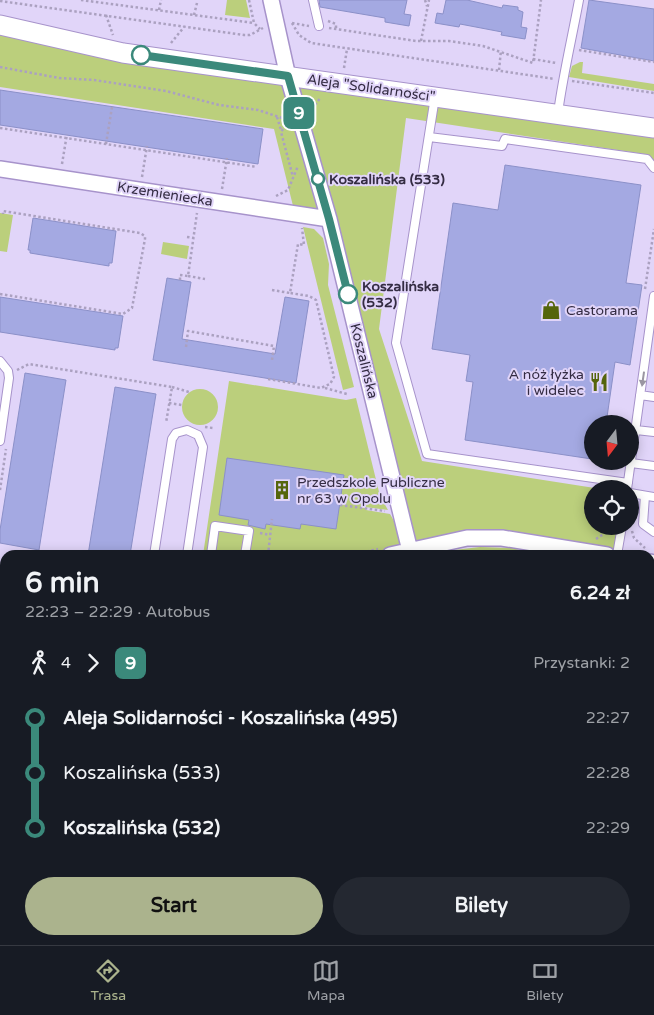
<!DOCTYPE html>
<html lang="pl">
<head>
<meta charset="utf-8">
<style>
  body { margin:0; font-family:"Varela Round",sans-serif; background:#242831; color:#f1f3f6; height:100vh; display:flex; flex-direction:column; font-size:19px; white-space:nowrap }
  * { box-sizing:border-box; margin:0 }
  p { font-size:16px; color:#9ea1a6 }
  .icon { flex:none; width:28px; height:28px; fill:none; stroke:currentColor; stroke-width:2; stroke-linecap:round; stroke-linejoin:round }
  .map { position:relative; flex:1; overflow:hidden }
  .side { position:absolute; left:0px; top:550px; width:655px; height:395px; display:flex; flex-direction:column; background:#171b24; border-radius:15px 15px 0 0; box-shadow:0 2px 12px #0003 }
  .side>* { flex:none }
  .badge { padding:0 10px; border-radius:8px; font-size:18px; line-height:32px }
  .needle { width:32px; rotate:196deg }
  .fabs { position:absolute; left:584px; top:415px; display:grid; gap:10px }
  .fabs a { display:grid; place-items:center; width:55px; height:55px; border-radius:50%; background:#171b24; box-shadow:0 2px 12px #0003; font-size:25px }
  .map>.badge { position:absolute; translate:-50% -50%; box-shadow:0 0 0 2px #fff }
  .legs { display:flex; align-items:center; gap:8px; height:55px; padding:0 25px; font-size:16px }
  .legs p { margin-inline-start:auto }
  .head { display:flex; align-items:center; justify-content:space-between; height:85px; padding:0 25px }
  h1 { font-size:28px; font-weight:700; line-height:38px }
  .button { display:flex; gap:10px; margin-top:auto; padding:10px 25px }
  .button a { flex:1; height:58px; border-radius:30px; background:#abb38d; color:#111; font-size:20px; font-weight:700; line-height:58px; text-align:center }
  .button a+a { background:#242831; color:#f1f3f6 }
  ul { padding:0 25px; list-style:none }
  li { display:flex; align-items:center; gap:18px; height:55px; font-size:19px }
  li i { display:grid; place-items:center; width:8px; height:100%; margin:0 6px; background:currentColor }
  li i::after { content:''; width:12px; height:12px; margin:-6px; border:4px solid; border-radius:50%; background:#171b24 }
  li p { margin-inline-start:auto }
  li:first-child i { background:linear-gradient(#0000 50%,currentColor 0) }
  li:last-child i { background:linear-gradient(currentColor 50%,#0000 0) }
  .dock { display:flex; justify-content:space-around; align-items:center; height:70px; border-top:1px solid #363941; background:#171b24; font-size:14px; color:#9ea1a6 }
  .dock a { display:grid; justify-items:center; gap:2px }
  .dock .current { color:#abb38d }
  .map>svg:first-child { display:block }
  .green { fill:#bbcf7c }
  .building { fill:#a4a9e2; stroke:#8b90c8 }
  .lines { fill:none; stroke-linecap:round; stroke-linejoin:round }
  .service-casing { stroke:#a793cb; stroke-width:10 }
  .minor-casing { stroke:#a793cb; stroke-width:18 }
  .tertiary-casing { stroke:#a793cb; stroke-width:21 }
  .path { stroke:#aba1c0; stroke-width:2.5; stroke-dasharray:2.5 2.5; stroke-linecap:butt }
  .service { stroke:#fff; stroke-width:8 }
  .minor { stroke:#fff; stroke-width:15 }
  .tertiary { stroke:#fff; stroke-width:19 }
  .oneway { fill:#9a96a1 }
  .line-1-casing { stroke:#fff; stroke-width:11 }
  .line-1 { stroke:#3b897b; stroke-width:8 }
  .stop-1-dot { fill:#fff; stroke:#3b897b; stroke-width:2.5 }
  .labels { text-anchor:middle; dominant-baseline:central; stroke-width:4; stroke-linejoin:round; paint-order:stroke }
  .street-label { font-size:14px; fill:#342c43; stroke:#e1d5f9 }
  .stop-label { font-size:14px; font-weight:bold; fill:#342c43; stroke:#e1d5f9; text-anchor:start }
  .poi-label { font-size:14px; fill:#342c43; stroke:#e1d5f9; text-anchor:start }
</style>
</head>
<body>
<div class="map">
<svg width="654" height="945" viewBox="0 0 654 945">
  <rect width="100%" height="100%" fill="#e1d5f9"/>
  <!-- green -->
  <path class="green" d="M227,0H246L250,18L225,15Z
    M0,23L288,77L654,128V166L644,154L406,118L379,329L422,461L601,489H592V526H622L617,555L502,538L390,555H203L229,381L346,400L356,398L380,496L388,510L365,507L366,510L390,514L409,547L324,214H295L274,129L0,87Z
    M580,62H583L582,73L654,84V91L569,77L572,66Z
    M0,213L13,215L7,252L0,251Z
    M303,227L314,229L323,238L329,264L328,285L354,387L343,390Z
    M163,242L189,246L187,259L161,254Z
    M182 407a18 18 0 1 1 36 0a18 18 0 1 1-36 0Z
    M480,547L511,548L543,555H440L454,550Z
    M654,639V674H650V646Z"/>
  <!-- building -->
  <path class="building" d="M319,0H407L404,14L411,15L409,26L385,22V18L320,7Z
    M446,0H467L502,8L503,5L518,7V10L523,12L521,27L527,28L525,39L501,35L502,32L460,24L459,27L435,23L437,13L443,14Z
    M589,0L654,9V61L581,48Z
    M0,90L263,129L258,164L0,125Z
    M505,165L641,185L626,283L642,285L630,365L615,362L606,424H592V459L465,440L473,382L466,381L470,355L432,349L453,203L498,210Z
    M33,218L116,231L112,263H109V266L30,253V250H28Z
    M167,278L191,282L182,339L275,354L285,297L309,301L296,383L153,360Z
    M0,297L123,316L118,348H115V350L0,332Z
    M25,373L66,380L39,550L0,543V530Z
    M115,387L156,394L130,555H88Z
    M227,458L344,475L336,529L301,524L300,529L266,524L265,529L248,525L249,520L219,515Z"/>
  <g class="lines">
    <!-- service casing -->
    <g class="service-casing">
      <path id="service" d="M313,0L319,26
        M435,97L396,343L427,454L628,483
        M558,113C563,75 572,38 579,0
        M429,137L502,146L505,139L647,159L654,168
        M0,361L8,371L9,378L0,441
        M640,395L654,397
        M636,430L654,432
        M631,463L654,466
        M627,489L654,296
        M630,493L654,497
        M645,496L643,524L654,532
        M154,555L172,439L176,433L187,430L198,435L203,447L187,555
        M211,555L215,526L249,531L245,555
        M617,555L622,526
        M0,575L5,576"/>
    </g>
    <!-- minor casing -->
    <g class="minor-casing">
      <path id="minor" d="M271,0L288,77L329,219L411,555
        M0,169L329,219
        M390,555L467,538H502L607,555
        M650,562L654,563
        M0,613H5"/>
    </g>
    <!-- tertiary casing -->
    <g class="tertiary-casing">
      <path id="tertiary" d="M0,25L123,53L654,128"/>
    </g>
    <!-- path -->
    <path class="path" d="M81,0L254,23
      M249,0L254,23L260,29
      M425,0L427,6
      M0,1L244,35H250L263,28
      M159,10L161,0
      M106,15L113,35
      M194,15L197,3
      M328,21L336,24V29
      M292,23L299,35L311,43L555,79
      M292,23L309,26
      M329,28L416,41H449L483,46L533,63L541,0
      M421,41L429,0
      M171,43L184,27
      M579,50L654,62
      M533,59L556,63
      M0,67L59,78L94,80L166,91L219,105L258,110L285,119
      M344,68L347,49
      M499,70L501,50
      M572,81L654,93
      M312,109L321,97
      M277,117L281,130
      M286,125L281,132L293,177
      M0,128L257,167
      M106,144L112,107
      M62,164L67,134
      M142,177L147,146
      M222,189L227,158
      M276,196L288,190L298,166
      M187,237L194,238
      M188,276L205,279
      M180,280V275L188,276L197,213
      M645,289L654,229
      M272,290L290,293L298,244L304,245L302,228
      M0,294L123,314L132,308L145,239V236L140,233L3,211V214
      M186,347L188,331L274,346L272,360
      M17,370L29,364L172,387L166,423
      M268,379L321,388L330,384L334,377L316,300L309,296L290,293
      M172,387L189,392
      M325,388L347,394
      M169,403L182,405
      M205,427L213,428
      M0,490L6,449
      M340,505L385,511
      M631,521L632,509
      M632,531L634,538L645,548
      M260,533L270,535
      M596,539L605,533L609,526
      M268,555L272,519
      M352,555L378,549
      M0,593L5,594
      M0,689L5,654
      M0,705L5,706"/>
    <!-- service -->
    <use href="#service" class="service"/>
    <!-- minor -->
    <use href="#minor" class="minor"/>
    <!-- tertiary -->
    <use href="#tertiary" class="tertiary"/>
  </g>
  <!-- one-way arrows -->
  <defs><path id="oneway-solid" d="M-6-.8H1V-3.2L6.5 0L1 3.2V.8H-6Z" transform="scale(1.25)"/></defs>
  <use class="oneway" href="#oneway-solid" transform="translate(643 379) rotate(98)"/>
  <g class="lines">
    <!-- line-1 casing -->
    <g class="line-1-casing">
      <path id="line-1" d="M141,55L288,76L329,219L348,294"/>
    </g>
    <!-- line-1 -->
    <use href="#line-1" class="line-1"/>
  </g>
  <!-- icons -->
  <defs>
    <g id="shop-bare" transform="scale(1.5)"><path d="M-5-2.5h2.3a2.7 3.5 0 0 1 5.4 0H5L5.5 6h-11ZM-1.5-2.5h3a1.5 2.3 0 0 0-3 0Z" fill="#55650c" stroke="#e1d5f9" stroke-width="2.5" paint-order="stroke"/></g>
    <g id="restaurant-bare" transform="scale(1.5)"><path d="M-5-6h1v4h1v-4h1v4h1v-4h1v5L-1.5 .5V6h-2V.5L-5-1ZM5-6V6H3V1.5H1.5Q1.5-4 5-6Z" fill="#55650c" stroke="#e1d5f9" stroke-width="2.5" paint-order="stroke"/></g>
    <g id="building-bare" transform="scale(1.5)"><path d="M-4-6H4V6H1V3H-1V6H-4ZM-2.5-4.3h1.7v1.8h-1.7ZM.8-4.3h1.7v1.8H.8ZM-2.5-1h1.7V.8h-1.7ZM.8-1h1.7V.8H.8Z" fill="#55650c" stroke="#e1d5f9" stroke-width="2.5" paint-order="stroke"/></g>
  </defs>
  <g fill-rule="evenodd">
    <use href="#shop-bare" x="551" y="310"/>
    <use href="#restaurant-bare" x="599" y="382"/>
    <use href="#building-bare" x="282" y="490"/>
  </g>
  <!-- markers -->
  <g class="stop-1-dot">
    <circle cx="141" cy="55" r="9"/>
    <circle cx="318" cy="179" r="6"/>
    <circle cx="348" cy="294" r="9"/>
  </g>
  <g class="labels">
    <!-- street labels -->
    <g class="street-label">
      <text transform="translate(371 88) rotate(8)">Aleja "Solidarności"</text>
      <text transform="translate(165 194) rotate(9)">Krzemieniecka</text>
      <text transform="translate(364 361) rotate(76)">Koszalińska</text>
    </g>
    <!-- stop labels -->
    <g class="stop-label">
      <text x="329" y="179">Koszalińska (533)</text>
      <text x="362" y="286">Koszalińska<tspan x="362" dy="16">(532)</tspan></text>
    </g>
    <!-- poi labels -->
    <g class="poi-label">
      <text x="566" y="310">Castorama</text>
      <text x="584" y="374" text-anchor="end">A nóż łyżka<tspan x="584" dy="16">i widelec</tspan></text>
      <text x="297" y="482">Przedszkole Publiczne<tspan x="297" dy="16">nr 63 w Opolu</tspan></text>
    </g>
  </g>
</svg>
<div class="fabs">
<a><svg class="needle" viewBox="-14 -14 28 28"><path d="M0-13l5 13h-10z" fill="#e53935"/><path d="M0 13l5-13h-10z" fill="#9ea1a6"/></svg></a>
<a><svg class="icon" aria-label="locate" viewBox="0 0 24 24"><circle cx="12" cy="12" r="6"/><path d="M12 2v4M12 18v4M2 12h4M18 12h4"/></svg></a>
</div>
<b class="badge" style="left:299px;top:113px;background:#3b897b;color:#fff">9</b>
<section class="side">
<div class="head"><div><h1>6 min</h1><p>22:23 – 22:29 · Autobus</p></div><b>6.24 zł</b></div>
<div class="legs"><svg class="icon" aria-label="walk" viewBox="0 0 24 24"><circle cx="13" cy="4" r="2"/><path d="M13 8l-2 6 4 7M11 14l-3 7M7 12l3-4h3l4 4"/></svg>4<svg class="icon" aria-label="forward" viewBox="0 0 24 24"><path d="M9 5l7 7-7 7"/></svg><b class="badge" style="background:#3b897b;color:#fff">9</b><p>Przystanki: 2</p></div>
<ul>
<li><i style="color:#3b897b"></i><b>Aleja Solidarności - Koszalińska (495)</b><p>22:27</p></li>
<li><i style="color:#3b897b"></i><span>Koszalińska (533)</span><p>22:28</p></li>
<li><i style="color:#3b897b"></i><b>Koszalińska (532)</b><p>22:29</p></li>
</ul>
<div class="button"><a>Start</a><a>Bilety</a></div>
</section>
</div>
<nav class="dock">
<a class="current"><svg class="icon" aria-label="directions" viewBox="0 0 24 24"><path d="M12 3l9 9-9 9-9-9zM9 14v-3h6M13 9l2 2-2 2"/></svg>Trasa</a>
<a><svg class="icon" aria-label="map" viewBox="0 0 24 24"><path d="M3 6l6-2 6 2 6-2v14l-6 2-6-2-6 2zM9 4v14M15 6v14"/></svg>Mapa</a>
<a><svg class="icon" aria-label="tickets" viewBox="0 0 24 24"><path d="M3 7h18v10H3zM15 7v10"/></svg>Bilety</a>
</nav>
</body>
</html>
